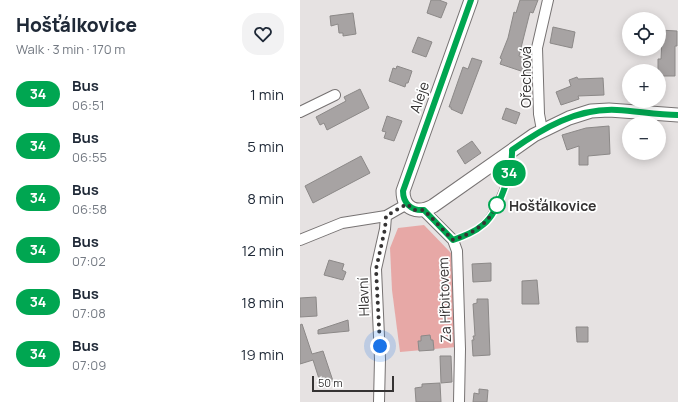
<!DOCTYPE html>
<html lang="en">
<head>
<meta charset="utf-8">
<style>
  body { margin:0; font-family:Manrope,sans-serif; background:#f2f2f3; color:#1f2937; height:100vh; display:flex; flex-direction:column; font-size:15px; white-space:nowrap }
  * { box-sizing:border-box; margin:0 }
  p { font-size:13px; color:#747a83 }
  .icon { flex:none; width:22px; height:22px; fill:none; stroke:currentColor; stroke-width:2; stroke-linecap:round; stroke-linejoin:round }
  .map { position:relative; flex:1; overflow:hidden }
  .sheet { display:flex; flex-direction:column; background:#fff; width:300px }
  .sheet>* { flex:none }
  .badge { padding:0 8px; border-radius:13px; font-size:14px; line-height:26px }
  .tools { position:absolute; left:322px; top:12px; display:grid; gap:8px }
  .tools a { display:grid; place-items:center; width:44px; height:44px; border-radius:50%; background:#fff; box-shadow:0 2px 10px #0003; font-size:20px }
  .scale { position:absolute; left:12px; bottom:10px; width:82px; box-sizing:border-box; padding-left:4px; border:2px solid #353333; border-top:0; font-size:11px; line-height:14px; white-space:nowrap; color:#353333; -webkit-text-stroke:3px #fff; paint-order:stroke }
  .you { position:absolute; width:20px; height:20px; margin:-10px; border:3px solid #fff; border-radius:50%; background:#1a73e8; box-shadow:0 0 0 6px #1a73e833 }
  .map>.badge { position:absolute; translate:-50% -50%; box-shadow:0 0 0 2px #fff }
  .round { display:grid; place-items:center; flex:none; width:42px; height:42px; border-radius:16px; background:#f2f2f3 }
  .headline { display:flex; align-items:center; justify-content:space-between; height:68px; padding:0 16px }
  h1 { font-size:19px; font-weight:800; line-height:30px }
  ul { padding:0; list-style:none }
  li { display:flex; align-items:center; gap:12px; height:52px; padding:0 16px }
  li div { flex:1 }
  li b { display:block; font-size:15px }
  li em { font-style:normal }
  li .badge { min-width:44px; font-weight:700; text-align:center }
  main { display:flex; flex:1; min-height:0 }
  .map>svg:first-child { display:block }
  .green { fill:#e7a8a6 }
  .building { fill:#a7a3a3; stroke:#8c8988 }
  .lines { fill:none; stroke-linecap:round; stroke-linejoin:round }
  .lane-casing { stroke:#777373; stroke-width:7 }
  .street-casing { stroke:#777373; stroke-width:12 }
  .secondary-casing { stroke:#777373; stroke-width:15 }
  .lane { stroke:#fff; stroke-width:5 }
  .street { stroke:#fff; stroke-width:10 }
  .secondary { stroke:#fff; stroke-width:13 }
  .line-casing { stroke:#fff; stroke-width:9 }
  .line { stroke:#00a651; stroke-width:6 }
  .walk { stroke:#353333; stroke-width:4; stroke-dasharray:0 7.2 }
  .stop-dot { fill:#fff; stroke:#00a651; stroke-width:2 }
  .labels { text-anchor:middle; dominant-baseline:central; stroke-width:3.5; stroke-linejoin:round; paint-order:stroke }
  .street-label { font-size:14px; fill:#353333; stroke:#fff }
  .stop-label { font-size:14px; font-weight:bold; fill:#353333; stroke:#fff; text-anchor:start }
</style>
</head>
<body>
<main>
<section class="sheet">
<div class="headline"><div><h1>Hošťálkovice</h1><p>Walk · 3 min · 170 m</p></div><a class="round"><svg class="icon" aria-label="heart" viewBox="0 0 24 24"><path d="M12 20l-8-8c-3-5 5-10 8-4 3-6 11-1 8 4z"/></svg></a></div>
<ul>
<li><span class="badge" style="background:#00a651;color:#fff">34</span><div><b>Bus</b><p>06:51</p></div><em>1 min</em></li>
<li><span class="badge" style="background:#00a651;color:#fff">34</span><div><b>Bus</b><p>06:55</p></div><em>5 min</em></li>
<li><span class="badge" style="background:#00a651;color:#fff">34</span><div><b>Bus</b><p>06:58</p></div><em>8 min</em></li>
<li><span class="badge" style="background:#00a651;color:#fff">34</span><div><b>Bus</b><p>07:02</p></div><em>12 min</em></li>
<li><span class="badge" style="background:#00a651;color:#fff">34</span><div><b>Bus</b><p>07:08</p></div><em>18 min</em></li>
<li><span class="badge" style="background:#00a651;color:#fff">34</span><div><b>Bus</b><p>07:09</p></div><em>19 min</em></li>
</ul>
</section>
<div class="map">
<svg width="378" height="402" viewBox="0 0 378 402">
  <rect width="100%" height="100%" fill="#e6e2e2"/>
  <!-- green -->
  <path class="green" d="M124,225L151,253L156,347L100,352L92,290L90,248L98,228Z"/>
  <!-- building -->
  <path class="building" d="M131,0H139L147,3L141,18L127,13Z
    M220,0H238L233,13L230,12L219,56L229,60L230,74L200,64L202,59L200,58L208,38L214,12L216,13Z
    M53,13L56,34L43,36V33H39L38,24L31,26L30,16Z
    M253,27L275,32L272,48L250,43Z
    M359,30L377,31V46H375V76H359V71H358V59H361L362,39H359Z
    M118,37L132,42L126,57L112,52Z
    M172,58L182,61L162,114L151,109V107H149L163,67L168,69Z
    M97,66L112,71L108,83H106L105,87L89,81L93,68L96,69Z
    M277,77L278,79L303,78L304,95L278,96L279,99L261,105L256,92L271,86L269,80Z
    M60,89L69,108L27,130L24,123L20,125L16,117L46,101L44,97Z
    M206,108L220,113L216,124L202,119Z
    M87,116L102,121L94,141L84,138L86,132L82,131Z
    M309,126L310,154L288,156V165H279V146L267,150L262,135L286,128Z
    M172,141L181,153L165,164L157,151Z
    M61,156L70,173L13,203L5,186Z
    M29,260L44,264L42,270L46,272L43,280L24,275Z
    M191,263V281L173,282L172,264Z
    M237,280L239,304H222V281Z
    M16,297L17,316L0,317V298Z
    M177,299H188L190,355L173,356L172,340H174L173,336H175L173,304L177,303Z
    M48,320L49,331L18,334V330Z
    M2,324L12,354L23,351L33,381L21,385L13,360L0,364V325Z
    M276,327H288V342H277Z
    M130,335L131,340H133L134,350L119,351L118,341H121V336Z
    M140,356H151L152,382L141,383Z
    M140,383L141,402H116L115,388L122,387V384Z
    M179,389L188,390L187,402H173L174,393L179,394Z"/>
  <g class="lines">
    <!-- lane casing -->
    <g class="lane-casing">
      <path id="lane" d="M153,240C186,229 192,217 204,186C208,176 212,164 212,153"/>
    </g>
    <!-- street casing -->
    <g class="street-casing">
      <path id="street" d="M0,112L35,95
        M242,130L239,114L237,48L248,0
        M123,210L153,240L157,251L160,349L159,402
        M0,240L42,223L86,216L107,204
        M79,402L80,359L76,269L85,229L86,216"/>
    </g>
    <!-- secondary casing -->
    <g class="secondary-casing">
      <path id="secondary" d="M171,0L103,191C103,210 118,214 133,206L234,135L269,118L291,111L309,110L378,115"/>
    </g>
    <!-- lane -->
    <use href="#lane" class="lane"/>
    <!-- street -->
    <use href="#street" class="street"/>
    <!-- secondary -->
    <use href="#secondary" class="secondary"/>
  </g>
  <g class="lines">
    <!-- line casing -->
    <g class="line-casing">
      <path id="line" d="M171,0L103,191C103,203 111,211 124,210L153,240C164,236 175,232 184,224C199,211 213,170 212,150C243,128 277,108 317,110C337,111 357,115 378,115"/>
    </g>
    <!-- line -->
    <use href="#line" class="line"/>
    <!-- walk -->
    <path class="walk" d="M80,346L76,269L85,229L86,216L107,204L114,210H124L153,240C174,233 189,223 198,203L197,205"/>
  </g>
  <!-- markers -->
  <circle class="stop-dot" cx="197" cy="205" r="8"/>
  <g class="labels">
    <!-- street labels -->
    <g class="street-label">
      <text transform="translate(225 77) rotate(-90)">Ořechová</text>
      <text transform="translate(119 97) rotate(-71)">Aleje</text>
      <text transform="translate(63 297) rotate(-92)">Hlavní</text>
      <text transform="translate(144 300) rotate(-92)">Za Hřbitovem</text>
    </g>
    <!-- stop labels -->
    <g class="stop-label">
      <text x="209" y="205">Hošťálkovice</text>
    </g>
  </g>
</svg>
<div class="tools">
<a><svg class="icon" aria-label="locate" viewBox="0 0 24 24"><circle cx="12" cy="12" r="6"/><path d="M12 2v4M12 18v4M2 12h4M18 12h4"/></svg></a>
<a>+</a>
<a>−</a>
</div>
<div class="scale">50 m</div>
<div class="you" style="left:80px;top:346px"></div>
<b class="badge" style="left:209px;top:173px;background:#00a651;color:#fff">34</b>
</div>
</main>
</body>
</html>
